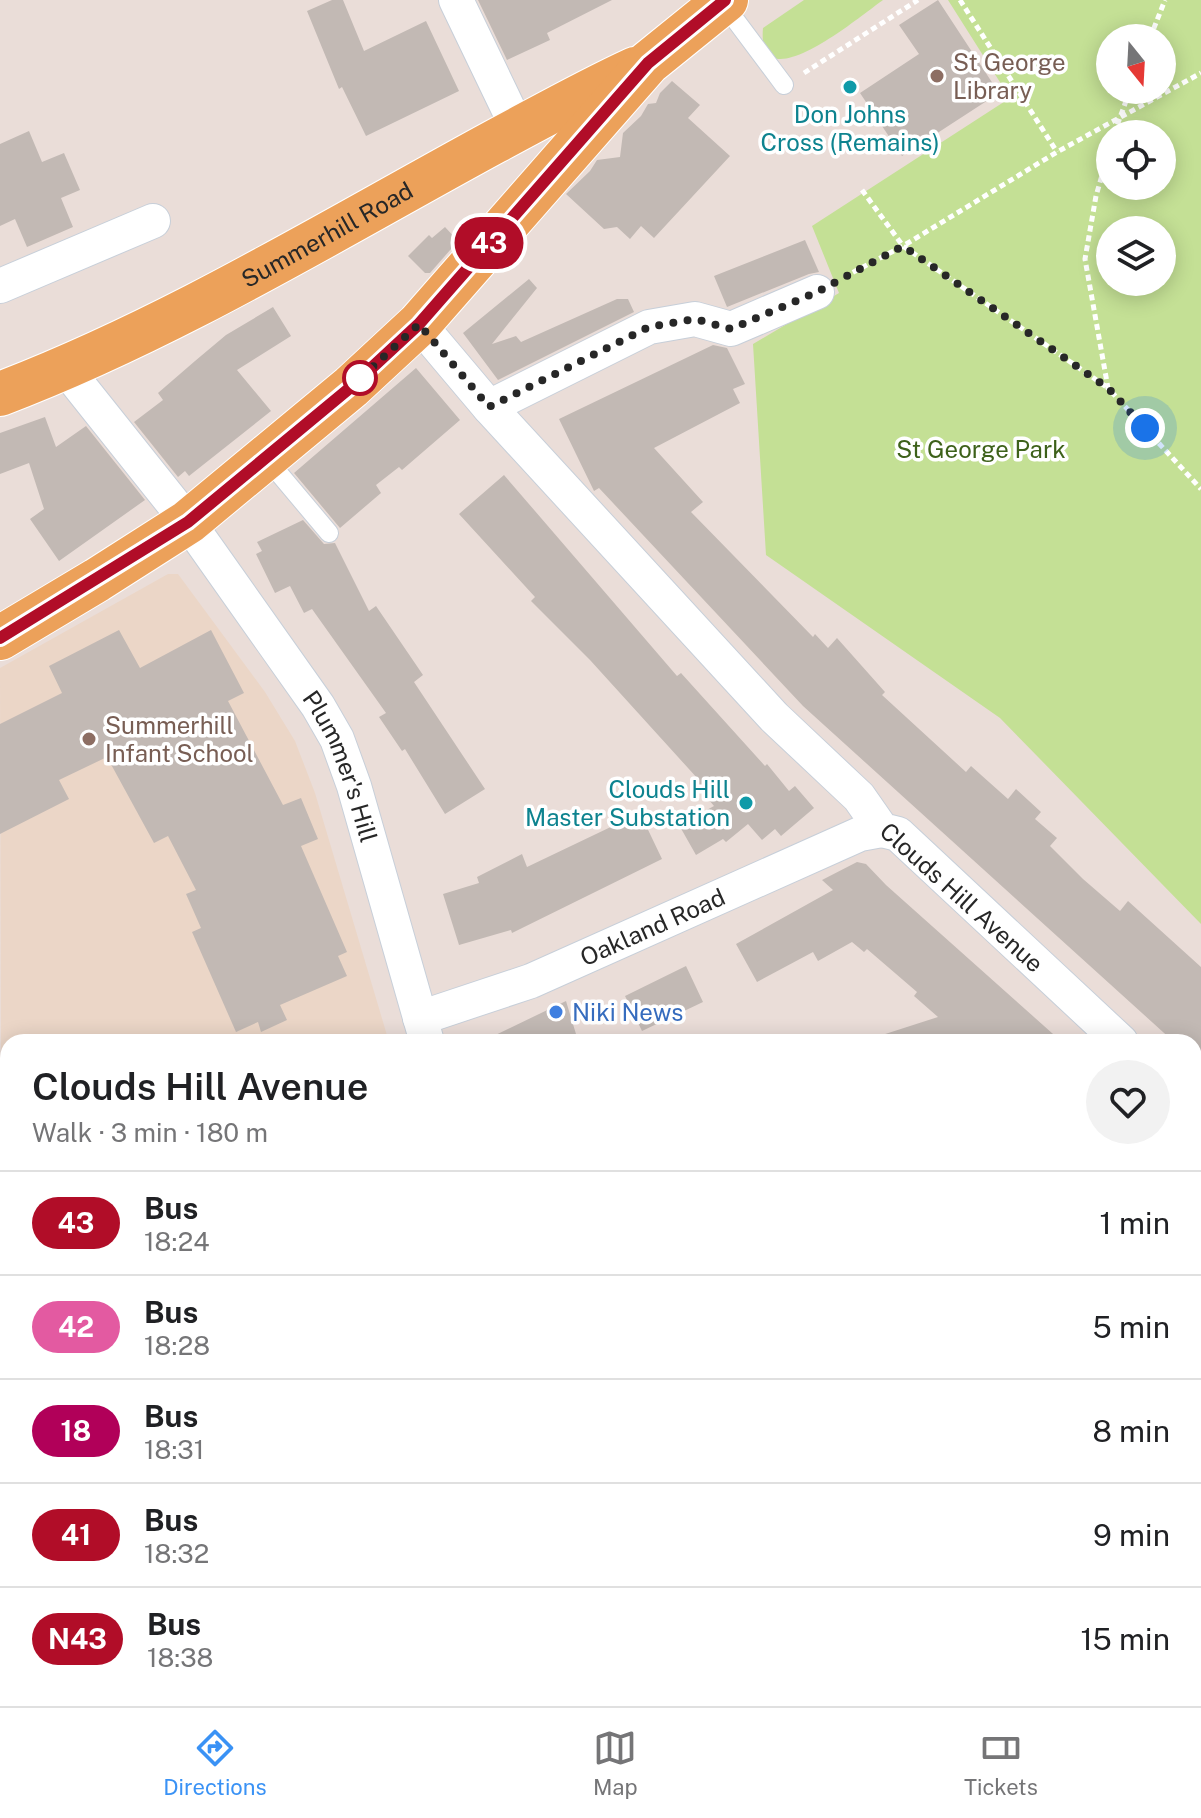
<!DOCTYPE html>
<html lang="en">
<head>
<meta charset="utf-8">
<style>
  body { margin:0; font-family:"Public Sans",sans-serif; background:#f2f2f2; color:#202124; height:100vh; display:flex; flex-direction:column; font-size:30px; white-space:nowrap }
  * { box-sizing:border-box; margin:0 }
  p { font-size:26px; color:#757577 }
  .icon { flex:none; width:44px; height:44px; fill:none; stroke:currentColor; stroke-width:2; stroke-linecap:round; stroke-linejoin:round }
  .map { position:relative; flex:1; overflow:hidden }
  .sheet { position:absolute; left:0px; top:1034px; width:1202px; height:672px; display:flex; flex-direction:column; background:#fff; border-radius:24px 24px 0 0; box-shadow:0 4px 20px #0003 }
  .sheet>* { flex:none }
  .badge { padding:0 16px; border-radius:26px; font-size:28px; line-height:52px }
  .needle { width:52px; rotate:162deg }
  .fabs { position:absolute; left:1096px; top:24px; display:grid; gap:16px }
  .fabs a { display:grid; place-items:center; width:80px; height:80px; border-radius:50%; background:#fff; box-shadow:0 4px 20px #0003; font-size:40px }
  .you { position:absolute; width:40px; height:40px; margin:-20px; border:6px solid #fff; border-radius:50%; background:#1a73e8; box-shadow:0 0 0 12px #1a73e833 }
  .map>.badge { position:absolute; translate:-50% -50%; box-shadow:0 0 0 4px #fff }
  .round { display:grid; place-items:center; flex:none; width:84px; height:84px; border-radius:42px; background:#f2f2f2 }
  .headline { display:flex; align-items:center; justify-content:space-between; height:136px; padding:0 32px }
  h1 { font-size:38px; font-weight:600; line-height:60px }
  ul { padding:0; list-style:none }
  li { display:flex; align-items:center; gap:24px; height:104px; padding:0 32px; border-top:2px solid #e0e0e0 }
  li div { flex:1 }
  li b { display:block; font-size:30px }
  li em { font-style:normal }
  li .badge { min-width:88px; font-weight:700; text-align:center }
  .tab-bar { display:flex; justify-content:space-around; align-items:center; height:112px; border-top:2px solid #e0e0e0; background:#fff; font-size:22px; color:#757577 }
  .tab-bar a { display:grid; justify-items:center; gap:4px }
  .tab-bar .on { color:#3a92f5 }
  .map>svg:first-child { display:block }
  .education { fill:#ebd6c7 }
  .green { fill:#c4e095; fill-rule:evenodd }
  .building { fill:#c2b9b4 }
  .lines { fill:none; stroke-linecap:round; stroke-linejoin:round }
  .lane-casing { stroke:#c7cfd9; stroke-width:20 }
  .street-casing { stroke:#c7cfd9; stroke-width:36 }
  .primary-casing { stroke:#fff; stroke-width:46 }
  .path { stroke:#fff; stroke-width:5; stroke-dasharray:6 4; stroke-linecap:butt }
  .lane { stroke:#fff; stroke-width:18 }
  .street { stroke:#fff; stroke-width:34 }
  .primary { stroke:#eca15a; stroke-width:44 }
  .line-casing { stroke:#fff; stroke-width:18 }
  .line { stroke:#b10d28; stroke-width:12 }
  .walk { stroke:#272727; stroke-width:8; stroke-dasharray:0 14.4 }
  .education-dot { fill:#8d6e63; stroke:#fff; stroke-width:3 }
  .culture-dot { fill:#0f9aa8; stroke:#fff; stroke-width:3 }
  .stop-dot { fill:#fff; stroke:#b10d28; stroke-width:4 }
  .shop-dot { fill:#3f7fe0; stroke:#fff; stroke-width:3 }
  .labels { text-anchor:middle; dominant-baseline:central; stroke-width:7; stroke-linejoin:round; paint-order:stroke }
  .education-label { font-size:24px; fill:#785e54; stroke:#fff; text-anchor:start }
  .culture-label { font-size:24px; fill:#0d838f; stroke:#fff }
  .street-label { font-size:24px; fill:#272727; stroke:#fff }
  .park-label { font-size:24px; fill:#3d611a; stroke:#fff }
  .shop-label { font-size:24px; fill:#366cbe; stroke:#fff; text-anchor:start }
</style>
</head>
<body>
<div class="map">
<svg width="1201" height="1706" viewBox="0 0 1201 1706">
  <rect width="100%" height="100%" fill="#eaddd8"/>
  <!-- education -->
  <path class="education" d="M168,574H178L265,692L295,741L315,793L389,1042H8V1413L2,1412L0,668Z"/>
  <!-- green -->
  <path class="green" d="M804,0H883C860,16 756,105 763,28Z
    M948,0H1201V924L1000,718L766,555L753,344L839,293L812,226L1010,98ZM1110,38H1162V90H1110ZM1110,134H1162V186H1110ZM1110,230H1162V282H1110Z
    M8,1155V1413L2,1412L0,1399V1160Z
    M601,1698H959L939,1706H602Z"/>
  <!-- building -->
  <path class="building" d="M332,0H343L364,51L426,21L459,91L366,136L342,87L339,89L307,11Z
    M478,0H612L547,33L550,40L507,60Z
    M938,0L999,93L902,156L860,93L919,54L899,25Z
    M672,81L700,105L688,118L730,156L654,238L641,226L630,239L617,227L604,229L566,194L590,171L597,160L620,157L623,133L641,116L648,104L656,103L660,93Z
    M29,131L42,162L64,153L80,190L61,198L73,227L27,247L15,219L0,226V144Z
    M445,227L458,241L430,273H425L408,256L429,235L432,238Z
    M805,240L819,272L809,274L727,307L714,276Z
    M529,279L537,288L492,344L516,336L521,342L617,299H628L634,312L498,380L463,333Z
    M273,307L291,336L237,370L271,411L189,476L185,471L178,477L134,422L163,400L158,393L195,361L226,335Z
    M713,345L727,348L745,384L733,389L740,403L654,448L703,502L691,512L813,637L815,634L828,648L837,638L885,692L882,695L966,772L971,766L1008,799L1016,789L1041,812L1035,819L1057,838L1050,846L1083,879L1120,911L1128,901L1201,967V1066L1194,1060V1042H1174L803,706L599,488L594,491L559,419Z
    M416,368L460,420L402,470L399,467L376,485L381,493L340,528L294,473Z
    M45,417L56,447L86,426L145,500L59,561L30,519L44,509L29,463L0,474V433Z
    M504,475L677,676L681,673L765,766L767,764L789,791L795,786L814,808L781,836L775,829L762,840L748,824L726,842L723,839L696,855L679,825L714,806L694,782L698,779L590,660L531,601L535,597L459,514Z
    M303,520L324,544L335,543L369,611L376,606L423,675L414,682L485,789L445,814L405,749L402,751L379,717L386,713L312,609L304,613L290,586L275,593L256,554L262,551L257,542Z
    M119,630L140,668L211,630L244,693L228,701L283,805L301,798L318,839L301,846L347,952L338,956L347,976L280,1005L287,1020L261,1032L258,1022L236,1032L192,932L201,928L186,894L196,890L168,836L154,843L107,757L59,780L69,799L0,834V724L62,693L49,666Z
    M640,813L662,859L512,933L511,930L459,945L443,894L479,883L477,877L522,854L527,867Z
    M857,862L866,864L886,885L1062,1042H880L879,1036L938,1017L914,996L917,992L867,949L864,952L852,942L818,961L813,952L757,982L736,944L833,890L822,880Z
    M686,966L703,1002L642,1031L625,996Z
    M566,1001L576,1034L549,1042H481Z"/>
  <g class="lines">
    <!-- lane casing -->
    <g class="lane-casing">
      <path id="lane" d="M722,2L784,85
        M266,458L329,533
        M1194,1401L1201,1396
        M366,1698V1706"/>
    </g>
    <!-- street casing -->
    <g class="street-casing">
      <g id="street">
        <path d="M456,0L518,129"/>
        <path d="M0,286L153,221"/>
        <path d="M419,324L489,407L774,717L859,797L882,830L898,834L1121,1042"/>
        <path id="s1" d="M66,369L188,522L318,706L337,739L354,786L427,1042"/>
        <path d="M489,407L649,327L695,319L731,329L817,292"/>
        <path id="s2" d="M420,1018L531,981L860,834L882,830"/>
        <path d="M1194,1108L1201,1114"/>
        <path d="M0,1630L8,1632"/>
        <path d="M580,1698L581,1706"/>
      </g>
    </g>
    <!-- primary casing -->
    <g class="primary-casing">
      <g id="primary">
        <path id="s3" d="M0,394C173,328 332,230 494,142C541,117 587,91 635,69"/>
        <path d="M0,638L97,580L188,522L351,387L419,324L648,63L726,0"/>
      </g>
    </g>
    <!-- path -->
    <path class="path" d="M960,0L1057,152
      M1150,38L1165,0
      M804,73L918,0
      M1114,134L1130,90
      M1110,148L1096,196L1085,259L1108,388L1201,489
      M862,190L903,246L1108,388
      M844,277L903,246L1057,152L1201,73
      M1194,1571L1201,1579
      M1089,1698L1091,1706
      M961,1706L977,1698"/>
    <!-- lane -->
    <use href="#lane" class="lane"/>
    <!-- street -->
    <use href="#street" class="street"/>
    <!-- primary -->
    <use href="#primary" class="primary"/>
  </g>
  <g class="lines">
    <!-- line casing -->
    <g class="line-casing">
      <path id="line" d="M0,638L188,522L351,387L419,324L648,63L725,0"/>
    </g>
    <!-- line -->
    <use href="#line" class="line"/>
    <!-- walk -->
    <path class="walk" d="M360,378L351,387L419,324L489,407L649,327L695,319L731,329L817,292L903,246L1108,388L1145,428"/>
  </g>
  <!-- markers -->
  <g class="education-dot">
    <circle cx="937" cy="76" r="8"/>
    <circle cx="89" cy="739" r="8"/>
  </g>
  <g class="culture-dot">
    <circle cx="850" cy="87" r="8"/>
    <circle cx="746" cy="803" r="8"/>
  </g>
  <circle class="stop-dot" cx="360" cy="378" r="16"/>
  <circle class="shop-dot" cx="556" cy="1012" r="8"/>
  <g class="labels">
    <!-- education labels -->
    <g class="education-label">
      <text x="953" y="62">St George<tspan x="953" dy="28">Library</tspan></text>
      <text x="105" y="725">Summerhill<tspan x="105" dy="28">Infant School</tspan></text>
    </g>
    <!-- culture labels -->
    <g class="culture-label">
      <text x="850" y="114">Don Johns<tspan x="850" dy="28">Cross (Remains)</tspan></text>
      <text x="730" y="789" text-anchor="end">Clouds Hill<tspan x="730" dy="28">Master Substation</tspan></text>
    </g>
    <!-- street labels -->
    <g class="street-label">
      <text stroke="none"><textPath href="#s3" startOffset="364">Summerhill Road</textPath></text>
      <text stroke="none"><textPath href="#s1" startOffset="486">Plummer's Hill</textPath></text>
      <text transform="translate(962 897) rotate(42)">Clouds Hill Avenue</text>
      <text stroke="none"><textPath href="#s2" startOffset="250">Oakland Road</textPath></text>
    </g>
    <!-- park labels -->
    <g class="park-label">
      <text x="981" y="449">St George Park</text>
    </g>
    <!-- shop labels -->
    <g class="shop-label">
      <text x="572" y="1012">Niki News</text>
    </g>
  </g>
</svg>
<div class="fabs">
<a><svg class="needle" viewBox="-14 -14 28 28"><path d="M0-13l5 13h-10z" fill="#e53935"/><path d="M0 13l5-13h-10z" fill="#757577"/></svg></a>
<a><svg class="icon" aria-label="locate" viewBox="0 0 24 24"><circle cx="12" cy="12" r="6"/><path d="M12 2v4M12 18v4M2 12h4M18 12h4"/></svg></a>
<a><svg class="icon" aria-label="layers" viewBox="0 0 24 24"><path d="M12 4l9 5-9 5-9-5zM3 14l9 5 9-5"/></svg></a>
</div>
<div class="you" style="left:1145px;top:428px"></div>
<b class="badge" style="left:489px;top:243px;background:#b10d28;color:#fff">43</b>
<section class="sheet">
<div class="headline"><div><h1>Clouds Hill Avenue</h1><p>Walk · 3 min · 180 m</p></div><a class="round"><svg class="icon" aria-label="heart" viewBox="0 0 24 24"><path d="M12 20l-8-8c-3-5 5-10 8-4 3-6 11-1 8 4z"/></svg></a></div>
<ul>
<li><span class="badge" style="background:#b10d28;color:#fff">43</span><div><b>Bus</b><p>18:24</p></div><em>1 min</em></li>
<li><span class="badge" style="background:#e35aa1;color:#fff">42</span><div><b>Bus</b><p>18:28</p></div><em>5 min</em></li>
<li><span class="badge" style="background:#b10059;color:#fff">18</span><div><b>Bus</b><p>18:31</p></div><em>8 min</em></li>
<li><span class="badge" style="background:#b10d28;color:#fff">41</span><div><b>Bus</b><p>18:32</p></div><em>9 min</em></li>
<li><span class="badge" style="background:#b10d28;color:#fff">N43</span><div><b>Bus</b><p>18:38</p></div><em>15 min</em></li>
</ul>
</section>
</div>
<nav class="tab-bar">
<a class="on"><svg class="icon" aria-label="directions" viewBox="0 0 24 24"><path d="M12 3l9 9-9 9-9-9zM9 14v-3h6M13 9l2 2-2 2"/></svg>Directions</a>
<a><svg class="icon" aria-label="map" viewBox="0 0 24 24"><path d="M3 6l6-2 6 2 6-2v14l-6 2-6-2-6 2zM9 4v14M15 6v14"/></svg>Map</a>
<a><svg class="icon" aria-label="tickets" viewBox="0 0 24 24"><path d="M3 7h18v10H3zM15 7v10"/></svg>Tickets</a>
</nav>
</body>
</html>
